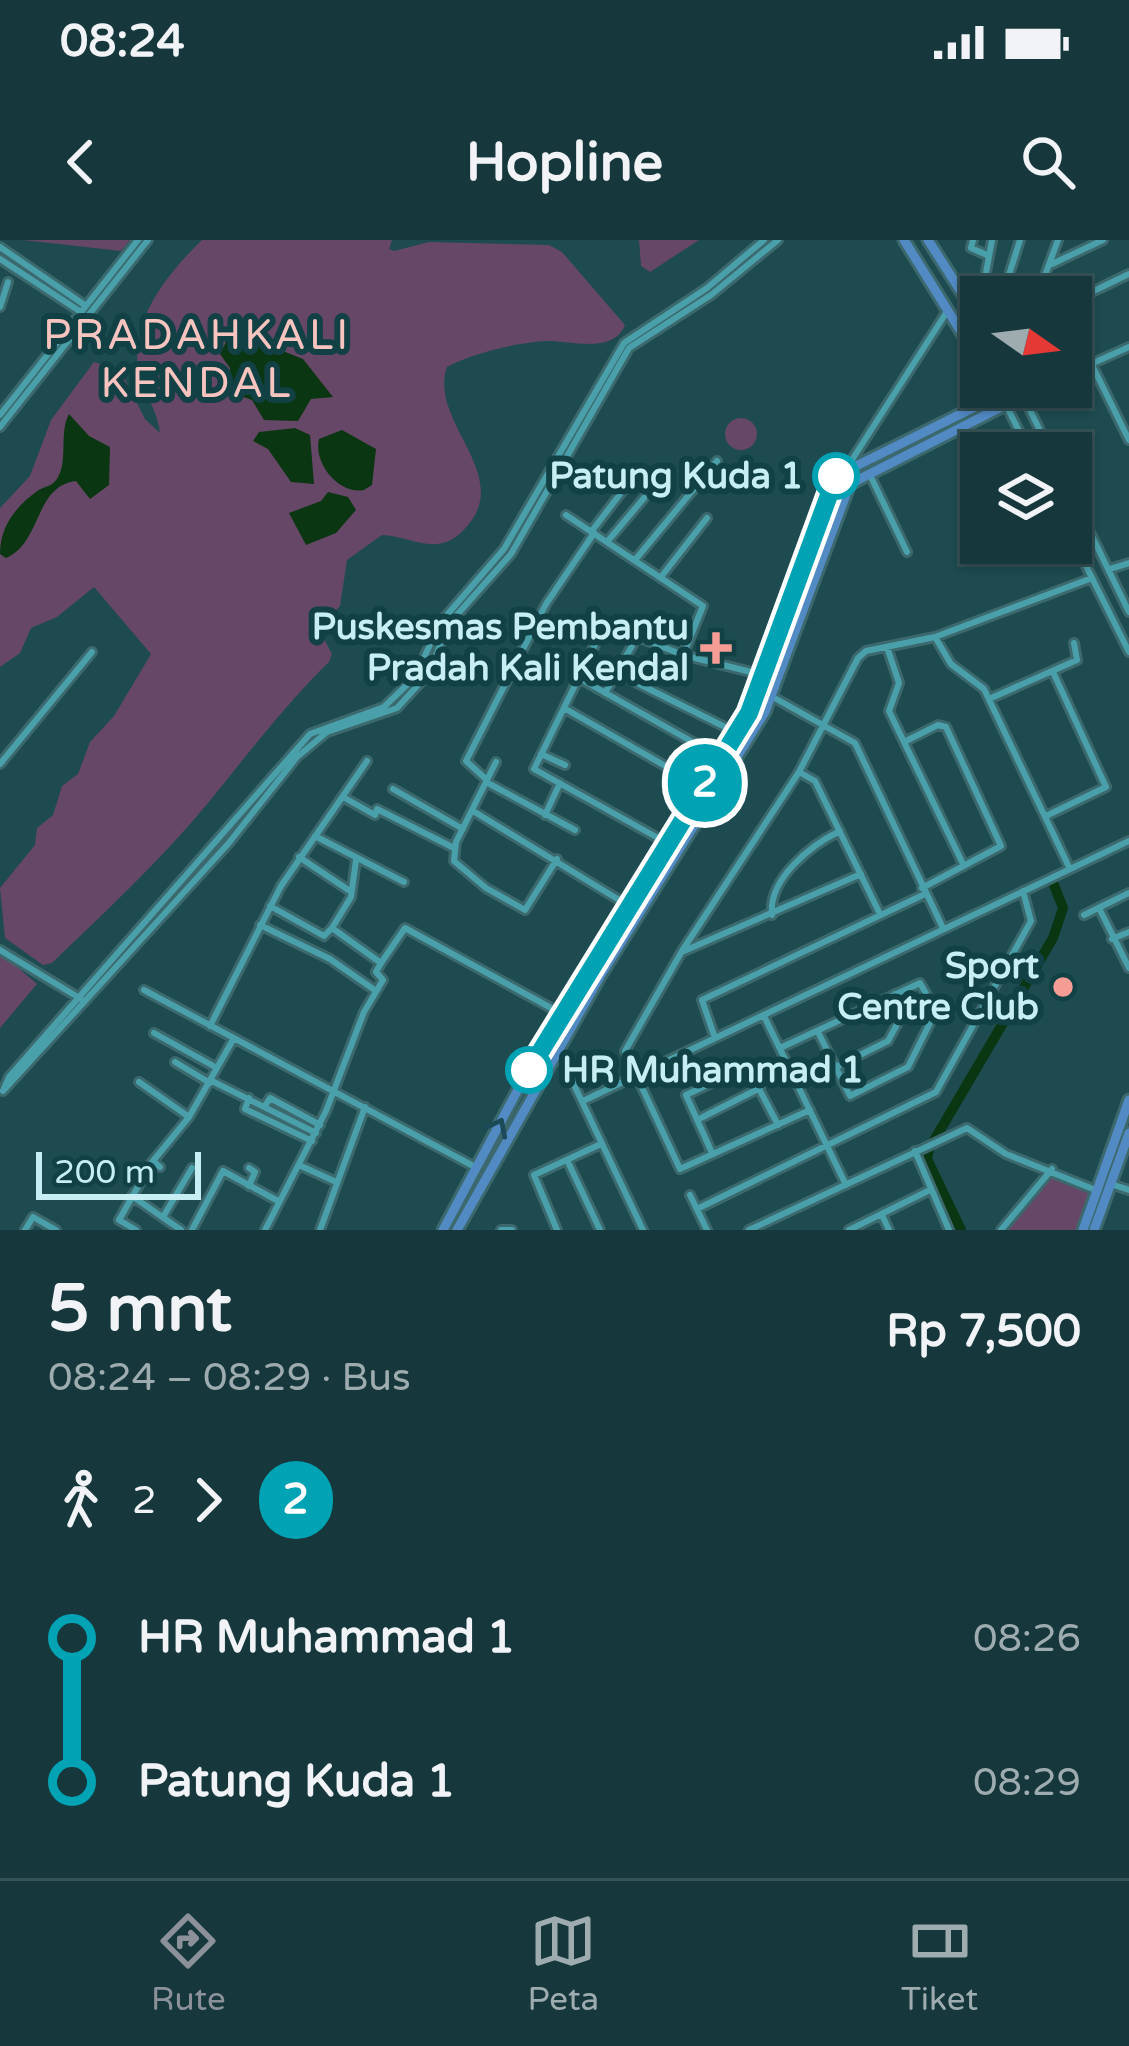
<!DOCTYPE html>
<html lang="id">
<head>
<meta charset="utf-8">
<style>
  body { margin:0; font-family:"Varela Round",sans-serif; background:#1f3f43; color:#f1f3f6; height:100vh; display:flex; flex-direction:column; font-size:45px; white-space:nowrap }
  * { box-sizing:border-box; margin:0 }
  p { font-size:39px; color:#9eacaf }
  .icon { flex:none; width:66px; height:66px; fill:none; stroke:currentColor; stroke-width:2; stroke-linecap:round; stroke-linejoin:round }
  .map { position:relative; height:990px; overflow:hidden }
  .details { display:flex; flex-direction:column; background:#16383c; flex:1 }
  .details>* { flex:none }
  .badge { padding:0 24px; border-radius:39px; font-size:42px; line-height:78px }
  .needle { width:78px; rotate:104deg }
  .buttons { position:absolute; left:960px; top:36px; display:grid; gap:24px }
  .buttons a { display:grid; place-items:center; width:132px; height:132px; border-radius:0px; background:#16383c; box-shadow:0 3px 9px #0004,0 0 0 3px #355256; font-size:60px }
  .scale { position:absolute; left:36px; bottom:30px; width:165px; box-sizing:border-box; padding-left:12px; border:6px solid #c7eff3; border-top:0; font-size:33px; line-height:42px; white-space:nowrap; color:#c7eff3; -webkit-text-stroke:9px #114045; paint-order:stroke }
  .map>.badge { position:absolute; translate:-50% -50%; box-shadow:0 0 0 6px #fff }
  .legs { display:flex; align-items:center; gap:18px; height:132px; padding:0 48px; font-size:39px }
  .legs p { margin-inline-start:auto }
  .headline { display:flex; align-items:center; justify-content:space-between; height:204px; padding:0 48px }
  h1 { font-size:66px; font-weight:700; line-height:90px }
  ul { padding:0 48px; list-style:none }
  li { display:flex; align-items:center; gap:42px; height:144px; font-size:45px }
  li i { display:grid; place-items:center; width:18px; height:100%; margin:0 15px; background:currentColor }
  li i::after { content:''; width:30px; height:30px; margin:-15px; border:9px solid; border-radius:50%; background:#16383c }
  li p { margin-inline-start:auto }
  li:first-child i { background:linear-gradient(#0000 50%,currentColor 0) }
  li:last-child i { background:linear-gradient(currentColor 50%,#0000 0) }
  .status { display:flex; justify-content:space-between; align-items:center; height:84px; padding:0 60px; background:#16383c; direction:ltr }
  .status svg { height:33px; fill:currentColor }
  header { display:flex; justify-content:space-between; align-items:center; height:156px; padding:0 48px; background:#16383c; font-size:54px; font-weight:700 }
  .dock { display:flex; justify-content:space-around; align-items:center; height:168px; border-top:3px solid #355256; background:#16383c; font-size:33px; color:#9eacaf }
  .dock a { display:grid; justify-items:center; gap:6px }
  .dock .active { color:#8c9099 }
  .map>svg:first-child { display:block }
  .green { fill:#664767 }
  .water { fill:#0a3611 }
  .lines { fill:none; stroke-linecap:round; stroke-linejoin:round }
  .river { stroke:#0a3611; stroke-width:10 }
  .minor-casing { stroke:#3c696e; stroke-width:12 }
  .major-casing { stroke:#3c696e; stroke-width:15 }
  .minor { stroke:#4aa0aa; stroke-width:6 }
  .major { stroke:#528ac4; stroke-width:9 }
  .oneway { stroke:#1b4b58 }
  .line-1-casing { stroke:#fff; stroke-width:27 }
  .line-1 { stroke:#00a3b4; stroke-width:18 }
  .stop-1-dot { fill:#fff; stroke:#00a3b4; stroke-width:6 }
  .poi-dot { fill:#f59c94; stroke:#114045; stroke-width:4.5 }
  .labels { text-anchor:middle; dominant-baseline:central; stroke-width:12; stroke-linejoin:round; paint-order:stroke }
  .stop-label { font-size:36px; font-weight:bold; fill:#c7eff3; stroke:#114045; text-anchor:end }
  .poi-label { font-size:36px; font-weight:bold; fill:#c7eff3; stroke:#114045; text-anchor:end }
  .quarter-label { font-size:42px; letter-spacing:3px; fill:#f8c4bf; stroke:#114045 }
</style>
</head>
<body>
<div class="status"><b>08:24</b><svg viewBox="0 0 49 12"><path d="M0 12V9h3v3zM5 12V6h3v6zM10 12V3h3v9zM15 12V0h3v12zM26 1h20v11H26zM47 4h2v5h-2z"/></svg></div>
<header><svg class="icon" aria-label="back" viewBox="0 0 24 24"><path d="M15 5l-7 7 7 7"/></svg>Hopline<svg class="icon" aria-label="search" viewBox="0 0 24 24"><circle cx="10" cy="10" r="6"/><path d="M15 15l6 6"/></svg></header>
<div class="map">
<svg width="1129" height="990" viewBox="0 0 1129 990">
  <rect width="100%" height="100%" fill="#1d4b50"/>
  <!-- green -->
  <path class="green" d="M23,0H130L121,11Z
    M202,0H392L389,9L394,11L429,2L549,5L562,12L625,85C613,114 572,101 548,101C519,102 473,113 447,127C428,180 512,234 468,285C460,295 450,303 437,304C419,306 400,295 382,295L347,320L340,366L319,390L332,414L329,422C284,466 248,514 208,563C161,620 105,672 52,723L43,725L5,698L0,648L35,605L37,588L53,575L62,546L78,534L90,502L114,476L151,414L94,347L57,377L31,388L20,413L0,427V268L30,236L51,180L94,122L121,131L145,179L160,193C158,174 147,157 141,139C124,87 166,35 202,0Z
    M639,0H699L650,32L641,26Z
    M725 194a16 16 0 1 1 32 0a16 16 0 1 1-32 0Z
    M0,712L37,744L0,788Z
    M1051,932L1094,956L1080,990H1007Z"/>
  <!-- water -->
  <path class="water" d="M255,100L303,119L333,157L311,159L298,181L264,180L252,160L230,152V128L220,114L226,102Z
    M69,174L89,196L110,207L109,245L90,259L76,241C34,246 42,303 6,318L0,314C0,288 14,268 36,252C45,245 52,248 58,237C68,221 59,192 69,174Z
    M295,188L310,195L314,244L291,242L268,209L253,201L259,192Z
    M342,190L376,209L372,245L364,250C339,255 313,223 319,199Z
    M328,252L348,257L356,270L336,293L306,305L289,273L321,261Z"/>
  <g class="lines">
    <!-- river -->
    <path class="river" d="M961,990L927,919L929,909L1053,698L1063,668L1054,645"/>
    <!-- minor casing -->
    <g class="minor-casing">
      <path id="minor" d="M764,0L707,48L624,103L504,309L440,383L415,437L384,467L310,494L9,837L3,851L228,604L297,517L327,492L397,468L430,432L447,386L511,314L629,108L711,55L778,0
        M973,0L971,8L987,15
        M0,7L86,66
        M0,19L81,72
        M1052,24L1103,0
        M983,49L992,0
        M983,49L1011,57
        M978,53L991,57
        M1002,57L1020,0
        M1037,57L1058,0
        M1071,62L1129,34
        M0,67L8,42
        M1092,125L1129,200
        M1071,133L1129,107
        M1042,147L1023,156L1051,213
        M1006,165L1030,213
        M0,175L138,0
        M0,187L148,0
        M848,226L948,70
        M870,235L907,312
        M1071,253L1129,372
        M566,275L703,366L683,415
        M591,292L637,232
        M1071,296L1129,412
        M607,302L644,258
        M635,320L717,221
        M1110,329L1129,323
        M661,337L707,278
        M935,397L951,424L984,449L1069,627
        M887,407L899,443L889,471L964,626
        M617,433L737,493
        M579,438L721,518
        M605,453L636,399
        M771,456L855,503L943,688
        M989,459L1077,420L1074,403
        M564,468L702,547
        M906,501L938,485L946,487L1001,606L922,648
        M541,514L565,525
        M496,522L456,602L454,621L486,648L525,670L557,619
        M0,524L92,412
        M799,532L815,541L879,672
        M487,540L466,521L546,364L594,293
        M486,542L575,590
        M393,549L463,589
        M343,557L375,575L377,569L454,608
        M473,571L629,666
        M545,575L560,543
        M1046,576L1106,547L1053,432
        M315,596L404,642
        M667,603L534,529L605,384L683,415L763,435
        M299,617L350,651
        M270,666L324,696L332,688
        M1099,668L1129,728
        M772,675C768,639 811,605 840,591
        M1084,675L1129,653
        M260,685L330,719L376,751
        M332,688L351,657L356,620
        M332,688L381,723
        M1112,699L1129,692
        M0,710L81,759
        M684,711L861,634
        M381,723L405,688L562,774
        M144,750L477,928
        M764,776L846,945
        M210,786L281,646L367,521
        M154,793L217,828
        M715,798L702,760L925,654
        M780,808L920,743L936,771L908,827L850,856L818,792
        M557,809L643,990
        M175,822L210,843
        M834,828L888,801L902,775L895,754
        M212,841L316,893
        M139,842L189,877
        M249,858L245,869L312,901
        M583,861L1129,601
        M265,866L270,858L320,885
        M810,870L680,929L625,811L682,711L799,532L858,418L866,411L935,397L1092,338
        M697,880L760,848
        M915,911L949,990
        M712,913L686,855L747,826L778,885
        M567,920L600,990
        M299,925L334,941
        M160,927L153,921L189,877L234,798
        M249,928L255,932L249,946
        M1111,944L1129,950
        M690,955L707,990
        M132,956L181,990
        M697,969L936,852L1031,681L1023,651
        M882,975L889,990
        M163,977L192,928
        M25,990L33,977L56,990
        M136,990L119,980L152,922
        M192,990L223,931L278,961
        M265,990L326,871L364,772L383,740L376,732L381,723
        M320,990L365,867
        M501,990H512
        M557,990L534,935L601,904
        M749,990L967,888L1006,914L1098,951
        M849,990L930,950
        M1001,990L1052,929"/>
    </g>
    <!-- major casing -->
    <g class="major-casing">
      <path id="major" d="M904,0L981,124
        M928,0L981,83
        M443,990L529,829L749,473L836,236L1015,147
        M457,990L602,733L765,472L850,244L1023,156L1018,147
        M1083,990L1129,860
        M1094,990L1129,893"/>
    </g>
    <!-- minor -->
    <use href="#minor" class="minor"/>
    <!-- major -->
    <use href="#major" class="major"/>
  </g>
  <!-- one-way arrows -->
  <defs><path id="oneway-chevron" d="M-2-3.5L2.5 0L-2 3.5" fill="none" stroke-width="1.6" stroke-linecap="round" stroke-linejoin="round" transform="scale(3)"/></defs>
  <use class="oneway" href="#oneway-chevron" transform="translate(498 887) rotate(-63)"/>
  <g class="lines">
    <!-- line-1 casing -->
    <g class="line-1-casing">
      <path id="line-1" d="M529,830L749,473L836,236"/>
    </g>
    <!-- line-1 -->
    <use href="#line-1" class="line-1"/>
  </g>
  <!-- markers -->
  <g class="stop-1-dot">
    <circle cx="836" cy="236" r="21"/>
    <circle cx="529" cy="830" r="21"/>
  </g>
  <g class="poi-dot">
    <path d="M710 390h12v12h12v12h-12v12h-12v-12h-12v-12h12z"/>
    <circle cx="1063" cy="747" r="12"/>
  </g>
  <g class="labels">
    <!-- stop labels -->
    <g class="stop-label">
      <text x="803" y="236">Patung Kuda 1</text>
      <text x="562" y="830" text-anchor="start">HR Muhammad 1</text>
    </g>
    <!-- poi labels -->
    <g class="poi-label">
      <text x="689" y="387">Puskesmas Pembantu<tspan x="689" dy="41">Pradah Kali Kendal</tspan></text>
      <text x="1039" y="726">Sport<tspan x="1039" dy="41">Centre Club</tspan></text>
    </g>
    <!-- quarter labels -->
    <g class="quarter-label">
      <text x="197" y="95">PRADAHKALI<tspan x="197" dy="48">KENDAL</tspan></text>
    </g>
  </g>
</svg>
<div class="buttons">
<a><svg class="needle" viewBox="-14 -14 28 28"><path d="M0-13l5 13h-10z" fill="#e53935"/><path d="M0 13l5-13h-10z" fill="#9eacaf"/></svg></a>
<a><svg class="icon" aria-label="layers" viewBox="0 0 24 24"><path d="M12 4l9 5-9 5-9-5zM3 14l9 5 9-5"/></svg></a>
</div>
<div class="scale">200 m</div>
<b class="badge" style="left:705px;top:543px;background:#00a3b4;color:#fff">2</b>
</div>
<section class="details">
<div class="headline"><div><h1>5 mnt</h1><p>08:24 – 08:29 · Bus</p></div><b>Rp 7,500</b></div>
<div class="legs"><svg class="icon" aria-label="walk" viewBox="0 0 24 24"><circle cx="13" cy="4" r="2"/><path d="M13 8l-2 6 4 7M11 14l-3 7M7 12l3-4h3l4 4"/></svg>2<svg class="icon" aria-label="forward" viewBox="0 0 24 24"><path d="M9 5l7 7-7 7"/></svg><b class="badge" style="background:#00a3b4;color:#fff">2</b></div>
<ul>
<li><i style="color:#00a3b4"></i><b>HR Muhammad 1</b><p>08:26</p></li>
<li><i style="color:#00a3b4"></i><b>Patung Kuda 1</b><p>08:29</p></li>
</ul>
</section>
<nav class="dock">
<a class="active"><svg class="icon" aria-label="directions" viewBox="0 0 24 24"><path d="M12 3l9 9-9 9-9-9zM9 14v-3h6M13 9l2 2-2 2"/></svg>Rute</a>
<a><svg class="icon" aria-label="map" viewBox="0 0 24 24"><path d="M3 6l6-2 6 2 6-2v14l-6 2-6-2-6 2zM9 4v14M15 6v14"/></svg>Peta</a>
<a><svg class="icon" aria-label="tickets" viewBox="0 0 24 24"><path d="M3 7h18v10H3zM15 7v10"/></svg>Tiket</a>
</nav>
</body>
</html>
